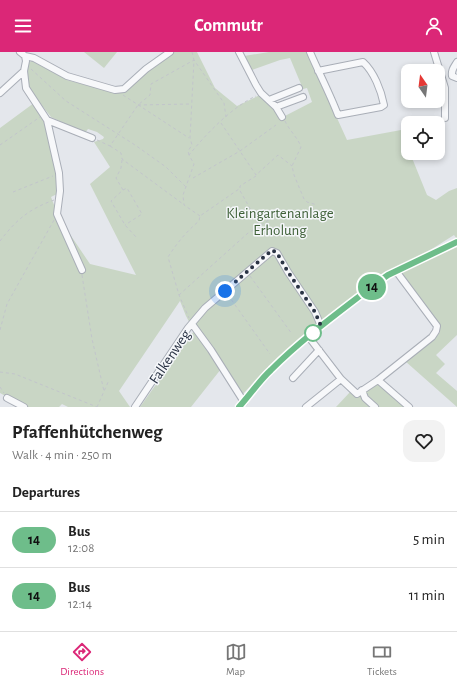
<!DOCTYPE html>
<html lang="en">
<head>
<meta charset="utf-8">
<style>
  body { margin:0; font-family:"Alegreya Sans",sans-serif; background:#f2f2f2; color:#222; height:100vh; display:flex; flex-direction:column; font-size:15px; white-space:nowrap }
  * { box-sizing:border-box; margin:0 }
  p { font-size:13px; color:#767676 }
  .icon { flex:none; width:22px; height:22px; fill:none; stroke:currentColor; stroke-width:2; stroke-linecap:round; stroke-linejoin:round }
  .map { position:relative; height:355px; overflow:hidden }
  .panel { display:flex; flex-direction:column; background:#fff; flex:1 }
  .panel>* { flex:none }
  .badge { padding:0 8px; border-radius:13px; font-size:14px; line-height:26px }
  .needle { width:26px; rotate:346deg }
  .buttons { position:absolute; left:401px; top:12px; display:grid; gap:8px }
  .buttons a { display:grid; place-items:center; width:44px; height:44px; border-radius:8px; background:#fff; box-shadow:0 2px 6px #0003; font-size:20px }
  .you { position:absolute; width:20px; height:20px; margin:-10px; border:3px solid #fff; border-radius:50%; background:#1a73e8; box-shadow:0 0 0 6px #1a73e833 }
  .map>.badge { position:absolute; translate:-50% -50%; box-shadow:0 0 0 2px #fff }
  h2 { padding:0 12px; font-size:15px; line-height:36px }
  .round { display:grid; place-items:center; flex:none; width:42px; height:42px; border-radius:12px; background:#f2f2f2 }
  .overview { display:flex; align-items:center; justify-content:space-between; height:68px; padding:0 12px }
  h1 { font-size:19px; font-weight:700; line-height:30px }
  ul { padding:0; list-style:none }
  li { display:flex; align-items:center; gap:12px; height:56px; padding:0 12px; border-top:1px solid #e0e0e0 }
  li div { flex:1 }
  li b { display:block; font-size:15px }
  li em { font-style:normal }
  li .badge { min-width:44px; font-weight:700; text-align:center }
  header { display:flex; justify-content:space-between; align-items:center; height:52px; padding:0 12px; background:#db2777; color:#fff; font-size:18px; font-weight:700 }
  .tabs { display:flex; justify-content:space-around; align-items:center; height:56px; border-top:1px solid #e0e0e0; background:#fff; font-size:11px; color:#767676 }
  .tabs a { display:grid; justify-items:center; gap:2px }
  .tabs .selected { color:#db2777 }
  .map>svg:first-child { display:block }
  .green { fill:#c9d6c5 }
  .lines { fill:none; stroke-linecap:round; stroke-linejoin:round }
  .minor-casing { stroke:#a9aeb7; stroke-width:8 }
  .path { stroke:#c2c5cb; stroke-width:1; stroke-dasharray:3 3; stroke-linecap:butt }
  .minor { stroke:#f7f8fa; stroke-width:6 }
  .line-casing { stroke:#fff; stroke-width:9 }
  .line { stroke:#6ebd8a; stroke-width:6 }
  .walk { stroke:#2b3445; stroke-width:4; stroke-dasharray:0 7.2 }
  .stop-dot { fill:#fff; stroke:#6ebd8a; stroke-width:2 }
  .labels { text-anchor:middle; dominant-baseline:central; stroke-width:3; stroke-linejoin:round; paint-order:stroke }
  .park-label { font-size:15px; fill:#3f6138; stroke:#f4f6f9 }
  .street-label { font-size:15px; fill:#2b3445; stroke:#f4f6f9 }
</style>
</head>
<body>
<header><svg class="icon" aria-label="menu" viewBox="0 0 24 24"><path d="M4 6h16M4 12h16M4 18h16"/></svg>Commutr<svg class="icon" aria-label="person" viewBox="0 0 24 24"><circle cx="12" cy="8" r="4"/><path d="M4 21q1-7 8-7t8 7"/></svg></header>
<div class="map">
<svg width="457" height="355" viewBox="0 0 457 355">
  <rect width="100%" height="100%" fill="#e4e7ec"/>
  <!-- green -->
  <path class="green" d="M84,0H117L104,16Z
    M167,0H197L215,36L237,54L260,43L275,56L281,66L312,50L307,36L303,37L290,6L280,8L252,18L244,4L269,0H307L347,88L401,78L408,96V101H410L427,143L436,148L449,139L457,136V187L454,183L353,247H349L348,250L326,270L317,272L268,315L241,344L221,317L191,355H140L194,279L186,264L180,249L119,339L130,355H68L62,352L59,355H26L0,341V76L34,51L45,68L61,140L51,145L59,166L90,212L136,223L90,132L110,115L94,90L103,87L104,85L97,80L88,77L85,81L51,65L28,36L27,24L28,11L32,9L67,28L116,41L145,16Z
    M457,195V283L436,303L445,312L436,321L457,339V355L405,309L437,284L440,280L439,275L402,225V221L405,217Z
    M375,331H380L407,355H336L351,339L356,345Z"/>
  <g class="lines">
    <!-- minor casing -->
    <g class="minor-casing">
      <path id="minor" d="M20,0L25,4L26,9L24,19L26,36L47,68L59,121L60,139L57,162L82,218
        M239,0L256,33L261,41L276,55L282,65
        M310,0C319,21 330,42 338,63L381,55L384,53C381,38 374,20 363,10L318,19
        M434,0L445,36V66
        M25,4L34,6L67,24L115,38L124,37L146,17L170,0
        M457,10C454,15 451,18 452,24L457,26
        M0,41L24,19
        M269,48L299,36
        M276,55L303,45
        M47,68L92,86
        M192,272L211,298L244,350
        M308,284L341,327L357,342L378,328L432,285L436,279L437,274L396,219
        M293,326L319,298
        M378,328L409,355
        M362,338L365,346L375,355
        M7,346L24,355
        M135,355L188,276L205,256L272,199L277,201L288,220L315,260L321,274
        M239,355C250,343 259,329 271,318C304,285 342,258 378,230L388,223L457,190
        M306,355L341,327"/>
    </g>
    <!-- path -->
    <path class="path" d="M31,17L66,49L135,93L166,115L186,135
      M123,43L189,86
      M138,53L191,52
      M285,69C289,78 298,86 301,95L292,114L294,123L304,147L307,150L317,153
      M221,71L256,123L278,103L292,114
      M97,88L110,94L138,53L150,43L151,32L194,8L224,51L226,65
      M0,93L40,65
      M110,94L121,101L122,107L183,152
      M189,103L188,99L192,93L190,86L194,8L192,0
      M122,108L121,116L116,126L123,138L111,149L125,173L136,185
      M193,126L240,99L276,73
      M240,136V134L256,124
      M123,138L127,136L142,162L125,173
      M13,140L53,124
      M200,164L184,153L183,143L194,112L189,103C206,82 232,55 256,44
      M261,173L275,164
      M0,189C16,168 29,157 54,148
      M82,223L92,287L104,339
      M250,224L292,282
      M179,243L248,181L260,174L239,137L200,164L199,169C186,180 177,191 168,205L179,243L189,266
      M228,243L270,302
      M0,278L7,252L54,168
      M0,320L15,322L97,355
      M0,335L4,341
      M97,355L109,328"/>
    <!-- minor -->
    <use href="#minor" class="minor"/>
  </g>
  <g class="lines">
    <!-- line casing -->
    <g class="line-casing">
      <path id="line" d="M239,355C250,343 259,329 271,318C304,285 342,258 378,230L388,223L457,190"/>
    </g>
    <!-- line -->
    <use href="#line" class="line"/>
    <!-- walk -->
    <path class="walk" d="M225,239L272,198L277,201L288,220L315,260L321,274L313,281"/>
  </g>
  <!-- markers -->
  <circle class="stop-dot" cx="313" cy="281" r="8"/>
  <g class="labels">
    <!-- park labels -->
    <g class="park-label">
      <text x="280" y="161">Kleingartenanlage<tspan x="280" dy="17">Erholung</tspan></text>
    </g>
    <!-- street labels -->
    <g class="street-label">
      <text transform="translate(170 305) rotate(-56)">Falkenweg</text>
    </g>
  </g>
</svg>
<div class="buttons">
<a><svg class="needle" viewBox="-14 -14 28 28"><path d="M0-13l5 13h-10z" fill="#e53935"/><path d="M0 13l5-13h-10z" fill="#767676"/></svg></a>
<a><svg class="icon" aria-label="locate" viewBox="0 0 24 24"><circle cx="12" cy="12" r="6"/><path d="M12 2v4M12 18v4M2 12h4M18 12h4"/></svg></a>
</div>
<div class="you" style="left:225px;top:239px"></div>
<b class="badge" style="left:372px;top:235px;background:#6ebd8a;color:#111">14</b>
</div>
<section class="panel">
<div class="overview"><div><h1>Pfaffenhütchenweg</h1><p>Walk · 4 min · 250 m</p></div><a class="round"><svg class="icon" aria-label="heart" viewBox="0 0 24 24"><path d="M12 20l-8-8c-3-5 5-10 8-4 3-6 11-1 8 4z"/></svg></a></div>
<h2>Departures</h2>
<ul>
<li><span class="badge" style="background:#6ebd8a;color:#111">14</span><div><b>Bus</b><p>12:08</p></div><em>5 min</em></li>
<li><span class="badge" style="background:#6ebd8a;color:#111">14</span><div><b>Bus</b><p>12:14</p></div><em>11 min</em></li>
</ul>
</section>
<nav class="tabs">
<a class="selected"><svg class="icon" aria-label="directions" viewBox="0 0 24 24"><path d="M12 3l9 9-9 9-9-9zM9 14v-3h6M13 9l2 2-2 2"/></svg>Directions</a>
<a><svg class="icon" aria-label="map" viewBox="0 0 24 24"><path d="M3 6l6-2 6 2 6-2v14l-6 2-6-2-6 2zM9 4v14M15 6v14"/></svg>Map</a>
<a><svg class="icon" aria-label="tickets" viewBox="0 0 24 24"><path d="M3 7h18v10H3zM15 7v10"/></svg>Tickets</a>
</nav>
</body>
</html>
